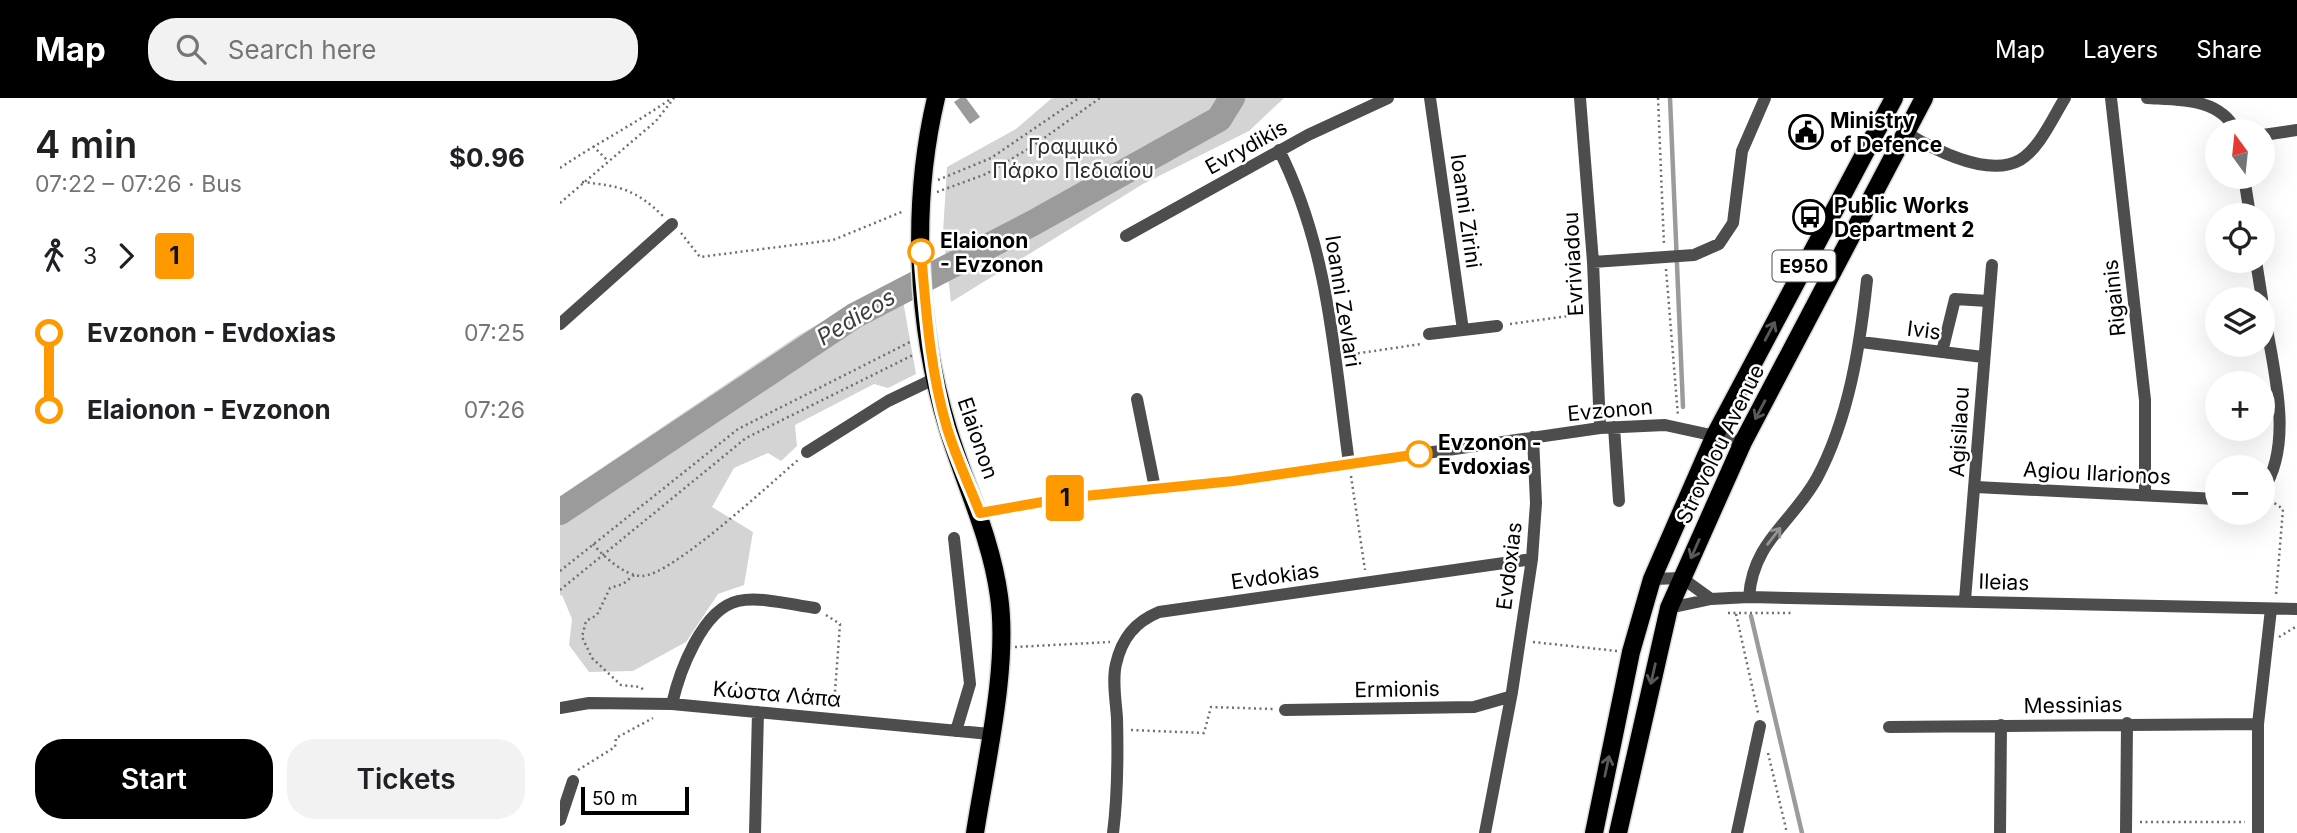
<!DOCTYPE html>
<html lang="en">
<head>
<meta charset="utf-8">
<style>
  body { margin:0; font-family:Inter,sans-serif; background:#f2f2f2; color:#202124; height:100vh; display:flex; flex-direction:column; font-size:26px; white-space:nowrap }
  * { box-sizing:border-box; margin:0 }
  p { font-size:23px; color:#757577 }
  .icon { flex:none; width:38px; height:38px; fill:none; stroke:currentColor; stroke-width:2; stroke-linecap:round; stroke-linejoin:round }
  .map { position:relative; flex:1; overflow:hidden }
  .side { display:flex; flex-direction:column; background:#fff; width:560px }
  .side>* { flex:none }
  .badge { padding:0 14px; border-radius:5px; font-size:24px; line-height:46px }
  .needle { width:46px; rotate:345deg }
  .fabs { position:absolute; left:1645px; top:21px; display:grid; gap:14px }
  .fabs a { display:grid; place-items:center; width:70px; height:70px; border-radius:50%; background:#fff; box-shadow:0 7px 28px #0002; font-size:35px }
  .scale { position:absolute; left:21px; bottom:18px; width:108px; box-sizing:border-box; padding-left:7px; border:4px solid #000; border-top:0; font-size:19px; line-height:24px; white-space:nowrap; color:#000; -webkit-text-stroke:5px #fff; paint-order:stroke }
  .map>.badge { position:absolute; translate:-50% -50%; box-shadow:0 0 0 4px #fff }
  .legs { display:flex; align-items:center; gap:10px; height:77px; padding:0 35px; font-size:23px }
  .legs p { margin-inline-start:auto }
  .overview { display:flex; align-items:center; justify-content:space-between; height:119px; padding:0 35px }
  h1 { font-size:38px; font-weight:600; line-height:52px }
  .button { display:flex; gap:14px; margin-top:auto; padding:14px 35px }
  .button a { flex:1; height:80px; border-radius:28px; background:#000; color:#fff; font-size:28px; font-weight:600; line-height:80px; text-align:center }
  .button a+a { background:#f2f2f2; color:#202124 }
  ul { padding:0 35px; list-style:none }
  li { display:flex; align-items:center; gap:24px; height:77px; font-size:26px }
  li i { display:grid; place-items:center; width:10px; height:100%; margin:0 9px; background:currentColor }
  li i::after { content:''; width:18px; height:18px; margin:-9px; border:5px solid; border-radius:50%; background:#fff }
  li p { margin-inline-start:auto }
  li:first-child i { background:linear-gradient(#0000 50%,currentColor 0) }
  li:last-child i { background:linear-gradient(currentColor 50%,#0000 0) }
  header { display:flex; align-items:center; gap:42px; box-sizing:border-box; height:98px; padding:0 35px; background:#000; color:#fff }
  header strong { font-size:33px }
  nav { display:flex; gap:38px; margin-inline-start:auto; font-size:24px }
  .search { width:490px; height:63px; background:#f2f2f2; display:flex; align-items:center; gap:18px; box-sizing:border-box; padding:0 24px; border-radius:28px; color:#757577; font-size:26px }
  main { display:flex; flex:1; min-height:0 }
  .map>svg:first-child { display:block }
  .green { fill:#d4d4d4 }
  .water { fill:#9b9b9b }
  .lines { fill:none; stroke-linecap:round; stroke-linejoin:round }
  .stream { stroke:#9b9b9b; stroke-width:4.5 }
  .river { stroke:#9b9b9b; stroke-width:26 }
  .major-casing { stroke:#dbdbdb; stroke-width:21 }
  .path { stroke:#6f6f6f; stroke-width:2.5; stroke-dasharray:2 3.5; stroke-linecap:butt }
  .minor { stroke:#4d4d4d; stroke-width:12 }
  .major { stroke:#000; stroke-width:18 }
  .oneway { stroke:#595959 }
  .oneway2 { stroke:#949494 }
  .line-1-casing { stroke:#fff; stroke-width:16 }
  .line-1 { stroke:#f90; stroke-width:10 }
  .stop-1-dot { fill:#fff; stroke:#f90; stroke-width:3.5 }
  .labels { text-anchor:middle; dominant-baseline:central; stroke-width:5; stroke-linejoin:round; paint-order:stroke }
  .shield { fill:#fff; stroke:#4c4c4c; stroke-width:2 }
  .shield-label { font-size:19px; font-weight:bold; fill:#000 }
  .poi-label { font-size:21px; font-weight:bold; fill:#000; stroke:#fff; text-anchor:start }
  .park-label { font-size:21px; fill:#2b2b2b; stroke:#fff }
  .street-label { font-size:21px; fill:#000; stroke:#fff }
  .stop-label { font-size:21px; font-weight:bold; fill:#000; stroke:#fff; text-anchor:start }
  .water-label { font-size:23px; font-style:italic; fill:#3c3c3c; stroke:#fff }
</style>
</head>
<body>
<header>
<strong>Map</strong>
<div class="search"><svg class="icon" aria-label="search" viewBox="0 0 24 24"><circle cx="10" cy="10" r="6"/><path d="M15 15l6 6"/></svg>Search here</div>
<nav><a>Map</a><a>Layers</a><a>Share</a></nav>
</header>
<main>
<section class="side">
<div class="overview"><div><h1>4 min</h1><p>07:22 – 07:26 · Bus</p></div><b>$0.96</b></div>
<div class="legs"><svg class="icon" aria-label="walk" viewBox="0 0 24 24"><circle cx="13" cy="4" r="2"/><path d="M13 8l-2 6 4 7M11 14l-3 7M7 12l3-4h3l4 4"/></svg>3<svg class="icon" aria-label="forward" viewBox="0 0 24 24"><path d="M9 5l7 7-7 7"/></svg><b class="badge" style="background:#f90;color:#111">1</b></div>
<ul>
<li><i style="color:#f90"></i><b>Evzonon - Evdoxias</b><p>07:25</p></li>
<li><i style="color:#f90"></i><b>Elaionon - Evzonon</b><p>07:26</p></li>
</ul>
<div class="button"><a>Start</a><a>Tickets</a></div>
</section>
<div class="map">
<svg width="1737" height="735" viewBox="0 0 1737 735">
  <rect width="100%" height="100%" fill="#fff"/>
  <!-- green -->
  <path class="green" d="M492,0H724L689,33L583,86L391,204L383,135L387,69L456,31Z
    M339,180L356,276L328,290L314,286L235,327L237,348L221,363L208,355L174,370L152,409L193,434L184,487L158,496L126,544L73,573L29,574L9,547L12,521L2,497L0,498V398L239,237Z"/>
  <!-- water -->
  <path class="water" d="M400,0H406L420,19L410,26L394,4Z"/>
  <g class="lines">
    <!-- stream -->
    <path class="stream" d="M1110,0L1123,309
      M1191,518L1242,735"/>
    <!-- river -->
    <path class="river" d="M0,414L294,218L473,125L659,21L672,0"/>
    <!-- major casing -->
    <g class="major-casing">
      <path id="major" d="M376,0C351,106 356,226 388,331C405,387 431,439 439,498C449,569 426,663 415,735
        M1034,735L1071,554L1092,481L1155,337L1334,0
        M1058,735L1109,510L1183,344L1364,0"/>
    </g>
    <!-- path -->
    <path class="path" d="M1098,0L1104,147
      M33,48L47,62
      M0,70C37,45 75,26 112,0
      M378,82L431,60L519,0
      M22,84C60,88 75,91 103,118
      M377,94L426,76L473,48L540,0
      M0,105L96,23L114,0
      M121,135L140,159L273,142L344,113
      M1106,171L1118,318
      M950,226L1023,216
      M787,257L861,246
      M791,378L805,472
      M1710,402L1723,411L1716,497
      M33,446C44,459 65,478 82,478C111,478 212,384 238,362
      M0,473L178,331L352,243
      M74,477L63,486L50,490L37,517L26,523L22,539L32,560L61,587L80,589L85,593
      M0,492L186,340L353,257
      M1168,515H1232
      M1176,516L1198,615
      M266,517L280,526L274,607
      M1719,539L1737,528
      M973,544L1057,553
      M455,549L550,544
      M571,632L644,635L651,609L713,611
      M1208,655L1227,735
      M18,672L55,649L56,640L93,620
      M1580,724H1685"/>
    <!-- minor -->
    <path class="minor" d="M870,0L903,232
      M1020,0L1033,164L1040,330
      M1551,0L1585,302V397
      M1587,0C1621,2 1660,0 1676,33
      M1346,35C1373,51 1428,80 1460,62C1480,50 1493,19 1505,0
      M1703,37L1737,32
      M719,52C769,151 774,257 789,365
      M1684,79L1690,117
      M566,138L748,37L828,0
      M1696,163L1702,201
      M1033,164L1134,157L1159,146L1173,125L1182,53L1205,0
      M1703,208C1711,263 1736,343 1703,392
      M0,226L112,126
      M869,236L937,228
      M1301,244L1423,259
      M1382,254L1395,201L1428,203
      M577,301L595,390
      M1054,329L1059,403
      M247,354L328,303L376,280
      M1416,389L1657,401
      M420,415L505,400L673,383L1040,330L1105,327L1183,344
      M394,440L410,586L396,633
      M1092,481L1122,480L1151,501
      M1189,499C1193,443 1232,425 1257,380C1289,320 1300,248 1307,182
      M1405,502L1432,167
      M1109,510L1151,501L1189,499L1737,511
      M112,606C119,575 142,511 178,503C201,498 232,507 255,510
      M0,610L29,605L112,606L430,636
      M725,612L914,609L949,599
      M1329,629L1698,626
      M0,722L13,683
      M195,735L198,614
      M553,735C558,696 558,659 557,620C556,604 552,582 556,566C562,540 575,524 599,514L972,461
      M925,735L952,594L972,461L976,405L973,339
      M1177,735L1200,628
      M1440,735L1441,627
      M1566,735L1567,625
      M1698,735V626L1711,511"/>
    <!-- major -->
    <use href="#major" class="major"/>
  </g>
  <!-- one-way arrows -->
  <defs><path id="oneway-shaft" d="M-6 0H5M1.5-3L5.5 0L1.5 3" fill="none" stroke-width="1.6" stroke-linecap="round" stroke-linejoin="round" transform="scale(1.75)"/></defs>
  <g class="oneway">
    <use href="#oneway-shaft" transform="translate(1210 233) rotate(-62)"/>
    <use href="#oneway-shaft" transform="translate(1200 312) rotate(118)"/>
    <use href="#oneway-shaft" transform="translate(1135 451) rotate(114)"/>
    <use href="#oneway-shaft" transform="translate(1093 576) rotate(103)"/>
    <use href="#oneway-shaft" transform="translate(1047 668) rotate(-78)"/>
  </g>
  <use class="oneway2" href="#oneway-shaft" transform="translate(1214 438) rotate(-52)"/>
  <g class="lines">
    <!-- line-1 casing -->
    <g class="line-1-casing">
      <path id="line-1" d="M361,154C366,213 370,272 387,330C396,359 409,387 420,415L505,400L673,383L859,356"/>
    </g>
    <!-- line-1 -->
    <use href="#line-1" class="line-1"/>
  </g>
  <!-- icons -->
  <defs>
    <g id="civic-ring" transform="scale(1.75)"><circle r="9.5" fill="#fff" stroke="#000" stroke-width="1.5"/><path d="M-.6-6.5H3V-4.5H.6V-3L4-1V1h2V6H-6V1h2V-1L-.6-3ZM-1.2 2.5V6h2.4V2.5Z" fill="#000"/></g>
    <g id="bus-ring" transform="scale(1.75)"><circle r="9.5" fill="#fff" stroke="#000" stroke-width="1.5"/><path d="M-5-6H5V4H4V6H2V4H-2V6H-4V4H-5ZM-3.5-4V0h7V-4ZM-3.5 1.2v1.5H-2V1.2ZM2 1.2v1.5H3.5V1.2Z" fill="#000"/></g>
  </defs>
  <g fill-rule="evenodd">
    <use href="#civic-ring" x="1246" y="34"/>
    <use href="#bus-ring" x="1250" y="119"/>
  </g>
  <!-- markers -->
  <g class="stop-1-dot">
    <circle cx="361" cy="154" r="12"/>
    <circle cx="859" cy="356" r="12"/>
  </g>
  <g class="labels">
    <!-- shield labels -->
    <rect class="shield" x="1212.5" y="152.5" width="63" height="31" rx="5"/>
    <g class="shield-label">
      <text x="1244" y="168">E950</text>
    </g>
    <!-- poi labels -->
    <g class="poi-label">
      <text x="1270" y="22">Ministry<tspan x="1270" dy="24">of Defence</tspan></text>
      <text x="1274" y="107">Public Works<tspan x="1274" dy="24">Department 2</tspan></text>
    </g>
    <!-- park labels -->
    <g class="park-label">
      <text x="513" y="48">Γραμμικό<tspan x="513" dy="24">Πάρκο Πεδιαίου</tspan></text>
    </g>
    <!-- street labels -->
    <g class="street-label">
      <text transform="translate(686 49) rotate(-29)">Evrydikis</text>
      <text transform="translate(906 113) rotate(82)">Ioanni Zirini</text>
      <text transform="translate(1013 166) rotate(-93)">Evriviadou</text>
      <text transform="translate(1554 200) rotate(-96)">Rigainis</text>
      <text transform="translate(783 203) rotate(81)">Ioanni Zevlari</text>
      <text transform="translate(1364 232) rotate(7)">Ivis</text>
      <text transform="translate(1050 312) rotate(-5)">Evzonon</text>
      <text transform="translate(1399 334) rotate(-87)">Agisilaou</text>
      <text transform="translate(418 340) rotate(71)">Elaionon</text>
      <text transform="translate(1160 346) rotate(-64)">Strovolou Avenue</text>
      <text transform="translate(1537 375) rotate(3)">Agiou Ilarionos</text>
      <text transform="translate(949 468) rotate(-83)">Evdoxias</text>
      <text transform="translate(715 478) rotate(-8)">Evdokias</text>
      <text transform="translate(1444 484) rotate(2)">Ileias</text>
      <text transform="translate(837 591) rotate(-1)">Ermionis</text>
      <text transform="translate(217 596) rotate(5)">Κώστα Λάπα</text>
      <text transform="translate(1513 607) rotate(-1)">Messinias</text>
    </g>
    <!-- stop labels -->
    <g class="stop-label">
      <text x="380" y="142">Elaionon<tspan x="380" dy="24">- Evzonon</tspan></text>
      <text x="878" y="344">Evzonon -<tspan x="878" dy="24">Evdoxias</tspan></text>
    </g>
    <!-- water labels -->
    <g class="water-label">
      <text transform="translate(296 219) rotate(-31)">Pedieos</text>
    </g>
  </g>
</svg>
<div class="fabs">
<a><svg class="needle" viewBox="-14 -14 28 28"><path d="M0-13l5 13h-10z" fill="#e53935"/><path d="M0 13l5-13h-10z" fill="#757577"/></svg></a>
<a><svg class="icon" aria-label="locate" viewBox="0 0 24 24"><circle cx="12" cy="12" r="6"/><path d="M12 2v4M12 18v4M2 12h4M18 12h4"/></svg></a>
<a><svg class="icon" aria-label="layers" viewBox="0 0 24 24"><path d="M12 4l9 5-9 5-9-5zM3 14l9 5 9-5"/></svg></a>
<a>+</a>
<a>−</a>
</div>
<div class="scale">50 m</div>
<b class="badge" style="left:505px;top:400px;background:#f90;color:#111">1</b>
</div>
</main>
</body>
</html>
